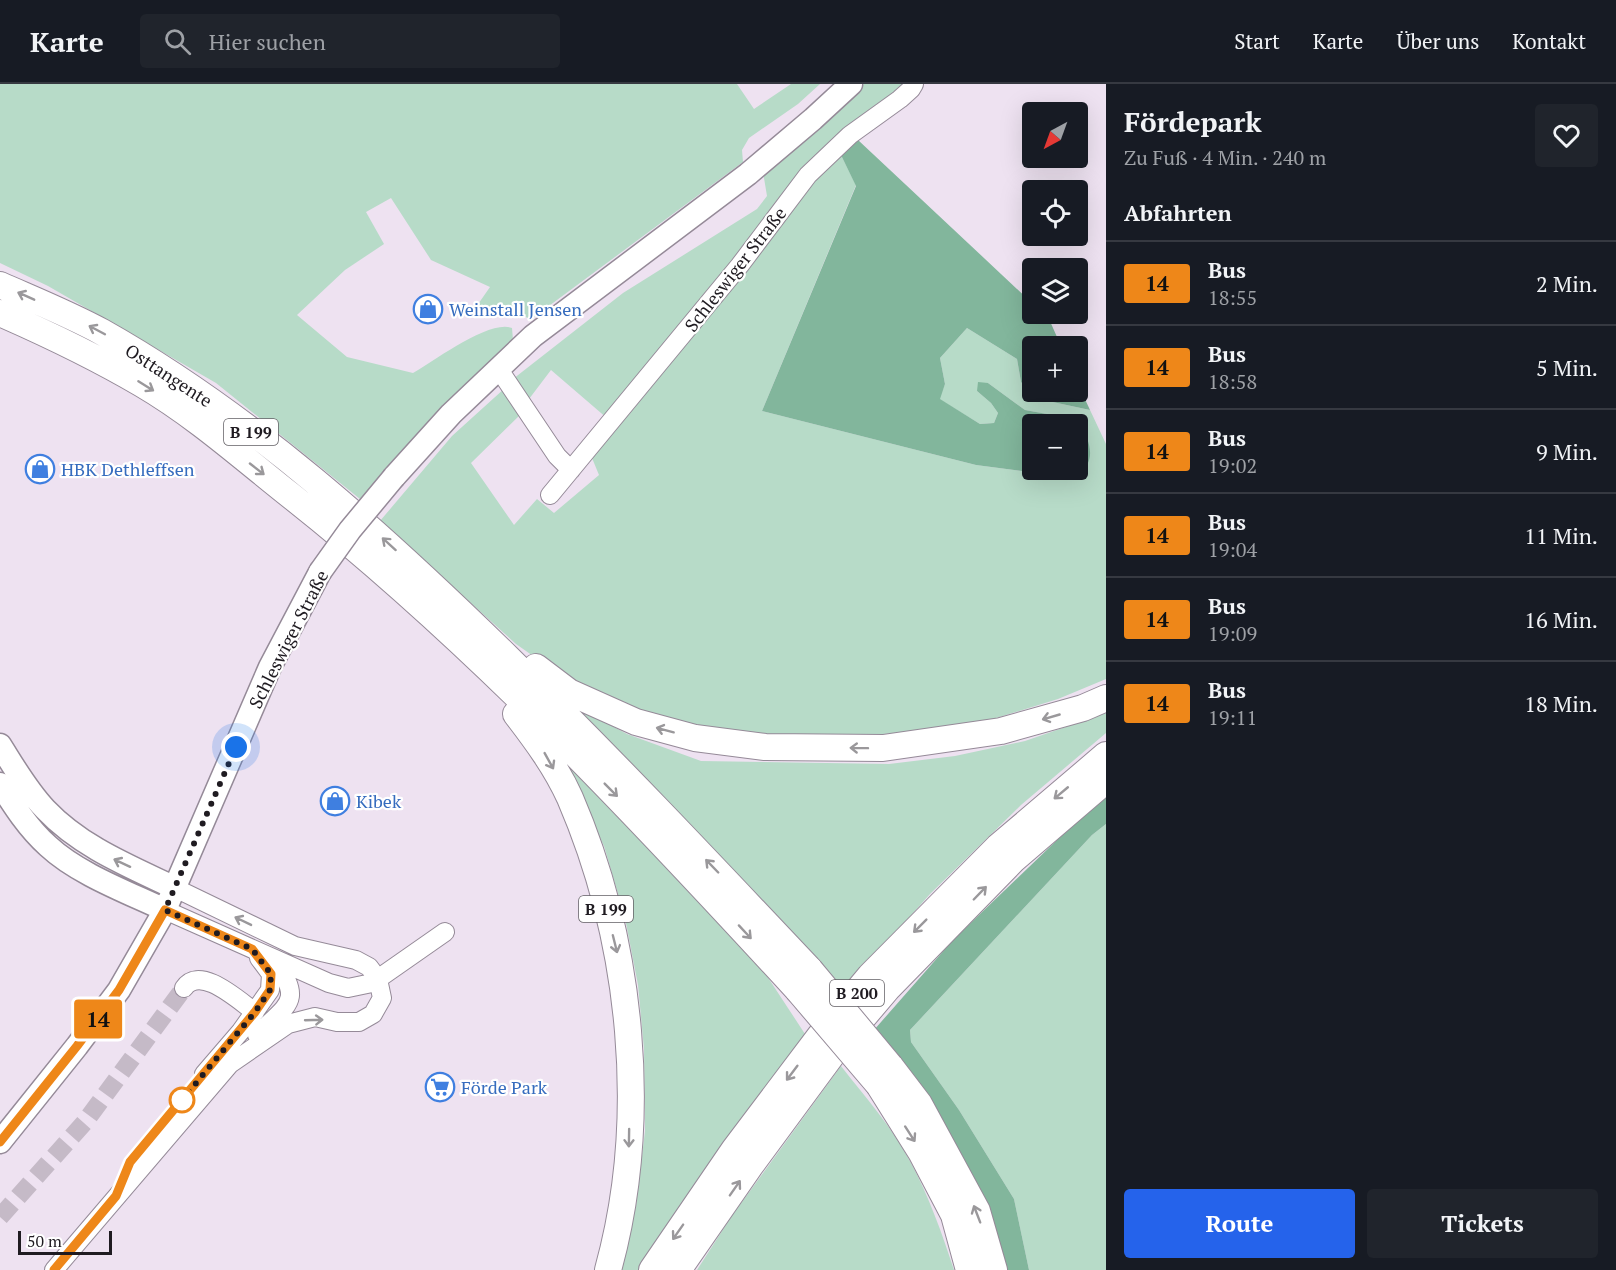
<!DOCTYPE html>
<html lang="de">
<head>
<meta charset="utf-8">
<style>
  body { margin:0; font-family:"PT Serif",serif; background:#20242c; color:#f1f3f6; height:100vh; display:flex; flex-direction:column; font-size:22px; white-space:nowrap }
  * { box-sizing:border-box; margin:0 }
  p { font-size:20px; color:#9ea1a6 }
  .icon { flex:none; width:33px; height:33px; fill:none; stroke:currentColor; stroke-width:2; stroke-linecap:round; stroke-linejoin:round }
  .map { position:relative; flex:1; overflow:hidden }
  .side { display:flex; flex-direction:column; background:#171b24; width:510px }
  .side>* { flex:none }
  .badge { padding:0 12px; border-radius:4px; font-size:21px; line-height:39px }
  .needle { width:39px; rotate:221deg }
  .fabs { position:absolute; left:1022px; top:18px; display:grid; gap:12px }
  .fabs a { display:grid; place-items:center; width:66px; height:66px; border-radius:6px; background:#171b24; box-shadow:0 6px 24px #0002; font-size:30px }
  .scale { position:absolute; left:18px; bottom:15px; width:94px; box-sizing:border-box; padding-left:6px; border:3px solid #1f1b21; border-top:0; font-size:16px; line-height:21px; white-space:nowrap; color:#1f1b21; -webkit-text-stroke:4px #fff; paint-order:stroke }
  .you { position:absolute; width:30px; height:30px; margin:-15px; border:4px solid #fff; border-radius:50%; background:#1a73e8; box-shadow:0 0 0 9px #1a73e833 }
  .map>.badge { position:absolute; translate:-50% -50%; box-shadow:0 0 0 3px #fff }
  h2 { padding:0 18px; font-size:22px; line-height:54px }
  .round { display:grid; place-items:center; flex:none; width:63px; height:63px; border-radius:6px; background:#20242c }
  .summary { display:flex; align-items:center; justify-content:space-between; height:102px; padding:0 18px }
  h1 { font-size:28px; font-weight:700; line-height:45px }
  .primary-button { display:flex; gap:12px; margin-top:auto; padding:12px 18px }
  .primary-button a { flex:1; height:69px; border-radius:6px; background:#2563eb; color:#fff; font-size:24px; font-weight:700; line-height:69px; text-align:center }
  .primary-button a+a { background:#20242c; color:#f1f3f6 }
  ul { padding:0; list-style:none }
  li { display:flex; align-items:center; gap:18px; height:84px; padding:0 18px; border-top:2px solid #363941 }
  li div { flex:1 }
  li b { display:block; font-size:22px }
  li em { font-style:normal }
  li .badge { min-width:66px; font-weight:700; text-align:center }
  header { display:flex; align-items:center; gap:36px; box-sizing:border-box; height:84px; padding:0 30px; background:#171b24; border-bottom:2px solid #363941 }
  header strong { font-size:28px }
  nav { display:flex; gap:33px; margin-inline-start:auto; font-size:21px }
  .search { width:420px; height:54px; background:#20242c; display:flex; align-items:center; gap:15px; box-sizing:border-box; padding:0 21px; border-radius:6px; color:#9ea1a6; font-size:22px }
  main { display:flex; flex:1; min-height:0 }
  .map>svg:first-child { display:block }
  .green { fill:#b7dbc8 }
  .forest { fill:#82b69c; fill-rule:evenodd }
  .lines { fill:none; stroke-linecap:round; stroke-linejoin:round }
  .minor-tunnel { stroke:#c5bac7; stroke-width:18; stroke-dasharray:18 9; stroke-linecap:butt }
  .minor-casing { stroke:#958a98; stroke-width:20 }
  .major-casing { stroke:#958a98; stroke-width:25 }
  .highway-casing { stroke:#958a98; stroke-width:28 }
  .minor { stroke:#fff; stroke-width:18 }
  .major { stroke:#fff; stroke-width:22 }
  .highway { stroke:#fff; stroke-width:26 }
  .major-bridge-casing { stroke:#958a98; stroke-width:25; stroke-linecap:butt }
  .highway-bridge-casing { stroke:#958a98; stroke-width:28; stroke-linecap:butt }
  .major-bridge { stroke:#fff; stroke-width:22 }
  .highway-bridge { stroke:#fff; stroke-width:26 }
  .oneway { stroke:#9a989b }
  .line-casing { stroke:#fff; stroke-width:14 }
  .line { stroke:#ee8719; stroke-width:9 }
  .walk { stroke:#1f1b21; stroke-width:6; stroke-dasharray:0 10.8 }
  .stop-dot { fill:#fff; stroke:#ee8719; stroke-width:3 }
  .labels { text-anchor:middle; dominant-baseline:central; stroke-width:4.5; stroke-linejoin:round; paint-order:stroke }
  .shield { fill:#fff; stroke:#625f64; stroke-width:1.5 }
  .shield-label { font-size:16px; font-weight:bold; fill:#1f1b21 }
  .street-label { font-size:18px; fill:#1f1b21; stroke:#fff }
  .shop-label { font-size:18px; fill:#366cbe; stroke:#fff; text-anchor:start }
</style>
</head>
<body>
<header>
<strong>Karte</strong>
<div class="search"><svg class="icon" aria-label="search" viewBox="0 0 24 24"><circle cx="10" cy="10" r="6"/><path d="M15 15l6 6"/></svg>Hier suchen</div>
<nav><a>Start</a><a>Karte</a><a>Über uns</a><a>Kontakt</a></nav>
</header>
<main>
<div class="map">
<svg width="1106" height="1186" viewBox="0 0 1106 1186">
  <rect width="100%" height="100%" fill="#eee2f1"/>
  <!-- green -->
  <path class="green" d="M0,0H737L754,25L791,0H820L798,20L749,54L742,66L743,78L530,236C510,221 501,226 479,234L474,226L490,203L431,176L391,114L366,128L384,160L345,186L297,231L347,273L413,289C434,277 490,235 512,244L513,256L435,332L360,415L216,299L48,202L0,179Z
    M864,0H906L843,50L608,335L551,286L526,319L513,295L623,209L757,125L767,112L763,88L855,10Z
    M841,71L856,101L762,327L976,381L1076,394L1086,385L1079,336L1025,326L988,299L977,307L991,319L998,329L994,339L980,340L939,315L945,300L940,274L967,244L1017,275L1021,298L1034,314L1090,326L1106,360V595L1058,615L980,639L901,649L846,652H756L678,642L573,600L516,560L380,437L452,352L505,304L523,328L471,379L514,441L537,415L554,429L599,391L592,374L820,88Z
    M566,617L627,650L701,677L889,680L955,672L1025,657L1106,629V649L1021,721L930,810L851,899L842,902Z
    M557,667L765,889L805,950L744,1033L640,1186H618L636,1122L645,1047L644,965L638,901L625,834L604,762Z
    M1106,740V1186H1029L1014,1115L959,1026L911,958L910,946L1092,751Z
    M841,982C865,1013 893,1044 911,1079C929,1113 942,1149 954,1186H697L731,1133Z"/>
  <!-- forest -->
  <path class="forest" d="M858,56L1032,219V230H1043L1049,235L1061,262H1032V308H1077V298L1090,326L1034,314L1021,298L1017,275L967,244L940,274L945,300L940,315L980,340L994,339L998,329L991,319L977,307L978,298L988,299L1025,326L1080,336C1089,360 1099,374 1076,394L976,381L762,327L856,102L841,71ZM1032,340H1077V386H1032Z
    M1106,709V740L1092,751L910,946L911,958L959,1026L1014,1115L1029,1186H1003L874,946L953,856Z"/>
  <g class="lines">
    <!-- minor-tunnel -->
    <path class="minor-tunnel" d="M0,1133L85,1038L184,904"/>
    <!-- minor casing -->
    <g class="minor-casing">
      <path id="minor" d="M498,284L557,372L571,386
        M550,411L740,181L808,91L850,51L900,15L911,5L914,0
        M175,804L295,862L356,876L369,883L378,895L382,914L373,930L359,938H337L315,933L288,940L227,982
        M165,826L329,899L348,904L372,899L445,848
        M184,904C200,880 239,917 255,928
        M257,951C290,918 303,918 274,875
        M204,990L241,947L270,906L271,890L259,874
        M54,1186L236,973"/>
    </g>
    <!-- major casing -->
    <g class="major-casing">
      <path id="major" d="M394,393L451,330L533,252L748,90L813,35L851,0
        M0,661C14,683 27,706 45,725C81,763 129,782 175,804
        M0,700C14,722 28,744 48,762C78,790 127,808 165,826
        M0,1058L77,962L119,906L165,826L270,583L320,488"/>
    </g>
    <!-- highway casing -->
    <g class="highway-casing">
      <path id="highway" d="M0,201C34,216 69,230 102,248C253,333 384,453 507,573C611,675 710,780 810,886
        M0,229C48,250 96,273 142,300C195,331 242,373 290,411C476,558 638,732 798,906
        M536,583L569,608L636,638L695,654L765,663L883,664L1001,647L1083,624L1106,614
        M516,630C536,656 556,683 570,714C632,858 650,1034 608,1186
        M890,982L919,1020L977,1127L994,1186
        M879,1001L921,1068L954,1131L969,1186
        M652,1186L734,1066L820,952L870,892L998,763L1106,671
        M678,1186L750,1082L837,964L887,905L1013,776L1106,696"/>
    </g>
    <!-- minor -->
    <use href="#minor" class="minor"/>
    <!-- major -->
    <use href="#major" class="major"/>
    <!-- highway -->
    <use href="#highway" class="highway"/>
    <!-- major-bridge casing -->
    <g class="major-bridge-casing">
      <path id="major-bridge" d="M320,488L350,446L394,393"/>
    </g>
    <!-- highway-bridge casing -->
    <g class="highway-bridge-casing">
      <path id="highway-bridge" d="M810,886L890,982
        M798,906L879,1001"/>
    </g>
    <!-- major-bridge -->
    <use href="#major-bridge" class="major-bridge"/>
    <!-- highway-bridge -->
    <use href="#highway-bridge" class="highway-bridge"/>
  </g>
  <!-- one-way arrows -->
  <defs><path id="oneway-shaft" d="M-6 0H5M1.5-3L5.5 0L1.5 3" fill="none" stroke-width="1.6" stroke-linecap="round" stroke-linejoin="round" transform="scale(1.5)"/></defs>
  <g class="oneway">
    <use href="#oneway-shaft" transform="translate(26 212) rotate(-156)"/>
    <use href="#oneway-shaft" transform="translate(97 246) rotate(-152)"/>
    <use href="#oneway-shaft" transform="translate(146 302) rotate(32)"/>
    <use href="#oneway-shaft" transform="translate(257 385) rotate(38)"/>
    <use href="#oneway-shaft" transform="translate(389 460) rotate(-138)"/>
    <use href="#oneway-shaft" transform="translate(1051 633) rotate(164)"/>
    <use href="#oneway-shaft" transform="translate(665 646) rotate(-165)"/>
    <use href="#oneway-shaft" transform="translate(859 664) rotate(-179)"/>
    <use href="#oneway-shaft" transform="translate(549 677) rotate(61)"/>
    <use href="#oneway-shaft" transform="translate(611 706) rotate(45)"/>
    <use href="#oneway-shaft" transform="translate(1061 709) rotate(140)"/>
    <use href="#oneway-shaft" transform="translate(122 779) rotate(-155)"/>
    <use href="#oneway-shaft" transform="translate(712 782) rotate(-134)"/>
    <use href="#oneway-shaft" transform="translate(980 809) rotate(-46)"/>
    <use href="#oneway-shaft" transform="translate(243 837) rotate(-154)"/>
    <use href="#oneway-shaft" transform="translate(920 842) rotate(135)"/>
    <use href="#oneway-shaft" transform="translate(745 848) rotate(47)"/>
    <use href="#oneway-shaft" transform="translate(615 860) rotate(76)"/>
    <use href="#oneway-shaft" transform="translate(314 936) rotate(-2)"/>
    <use href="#oneway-shaft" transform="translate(792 989) rotate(127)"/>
    <use href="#oneway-shaft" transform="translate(910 1050) rotate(57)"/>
    <use href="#oneway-shaft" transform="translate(629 1054) rotate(91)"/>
    <use href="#oneway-shaft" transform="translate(735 1104) rotate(-55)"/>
    <use href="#oneway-shaft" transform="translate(977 1130) rotate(-111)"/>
    <use href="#oneway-shaft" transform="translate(678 1148) rotate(125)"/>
  </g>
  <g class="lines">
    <!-- line casing -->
    <g class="line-casing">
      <path id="line" d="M0,1058L77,962L119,906L165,826L252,865L271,890L270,906L255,928L130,1078L116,1112L54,1186"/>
    </g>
    <!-- line -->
    <use href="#line" class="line"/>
    <!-- walk -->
    <path class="walk" d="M182,1016L255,928L270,906L271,890L252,865L165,826L236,663"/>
  </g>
  <!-- icons -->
  <defs>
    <g id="shop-ring" transform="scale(1.5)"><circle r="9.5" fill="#fff" stroke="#3f7fe0" stroke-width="1.5"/><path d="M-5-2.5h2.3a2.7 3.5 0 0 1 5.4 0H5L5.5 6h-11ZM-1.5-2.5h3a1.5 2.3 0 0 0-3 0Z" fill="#3f7fe0"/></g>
    <g id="supermarket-ring" transform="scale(1.5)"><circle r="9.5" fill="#fff" stroke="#3f7fe0" stroke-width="1.5"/><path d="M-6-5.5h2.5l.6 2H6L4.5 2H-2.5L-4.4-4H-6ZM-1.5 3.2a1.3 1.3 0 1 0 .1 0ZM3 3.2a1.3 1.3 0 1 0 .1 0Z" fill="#3f7fe0"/></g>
  </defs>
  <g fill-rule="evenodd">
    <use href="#shop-ring" x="428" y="225"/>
    <use href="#shop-ring" x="40" y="385"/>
    <use href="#shop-ring" x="335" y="717"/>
    <use href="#supermarket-ring" x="440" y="1003"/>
  </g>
  <!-- markers -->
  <circle class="stop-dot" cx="182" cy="1016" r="12"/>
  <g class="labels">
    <!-- shield labels -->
    <g class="shield">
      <rect x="224" y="335" width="54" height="26" rx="4.5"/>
      <rect x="579" y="812" width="54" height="26" rx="4.5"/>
      <rect x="830" y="896" width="54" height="26" rx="4.5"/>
    </g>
    <g class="shield-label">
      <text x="251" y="348">B 199</text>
      <text x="606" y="825">B 199</text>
      <text x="857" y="909">B 200</text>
    </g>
    <!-- street labels -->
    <g class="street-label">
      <text transform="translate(735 185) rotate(-52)">Schleswiger Straße</text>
      <text transform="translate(169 291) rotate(33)">Osttangente</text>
      <text transform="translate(288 555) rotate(-63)">Schleswiger Straße</text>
    </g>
    <!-- shop labels -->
    <g class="shop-label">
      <text x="449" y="225">Weinstall Jensen</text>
      <text x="61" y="385">HBK Dethleffsen</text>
      <text x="356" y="717">Kibek</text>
      <text x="461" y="1003">Förde Park</text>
    </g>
  </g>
</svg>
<div class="fabs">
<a><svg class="needle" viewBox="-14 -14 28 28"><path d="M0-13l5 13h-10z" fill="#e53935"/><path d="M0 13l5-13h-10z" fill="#9ea1a6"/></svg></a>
<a><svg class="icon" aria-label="locate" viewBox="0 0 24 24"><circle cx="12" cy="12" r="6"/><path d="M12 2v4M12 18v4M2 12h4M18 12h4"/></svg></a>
<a><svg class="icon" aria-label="layers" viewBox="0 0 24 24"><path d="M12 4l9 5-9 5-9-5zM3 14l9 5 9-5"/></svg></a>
<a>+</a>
<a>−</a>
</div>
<div class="scale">50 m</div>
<div class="you" style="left:236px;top:663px"></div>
<b class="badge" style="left:98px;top:935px;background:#ee8719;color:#111">14</b>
</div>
<section class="side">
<div class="summary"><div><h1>Fördepark</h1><p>Zu Fuß · 4 Min. · 240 m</p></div><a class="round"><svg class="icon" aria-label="heart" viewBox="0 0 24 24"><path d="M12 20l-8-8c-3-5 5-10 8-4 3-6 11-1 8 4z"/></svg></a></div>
<h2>Abfahrten</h2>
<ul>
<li><span class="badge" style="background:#ee8719;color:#111">14</span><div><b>Bus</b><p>18:55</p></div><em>2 Min.</em></li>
<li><span class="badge" style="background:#ee8719;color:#111">14</span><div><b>Bus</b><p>18:58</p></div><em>5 Min.</em></li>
<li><span class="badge" style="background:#ee8719;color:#111">14</span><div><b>Bus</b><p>19:02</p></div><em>9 Min.</em></li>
<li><span class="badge" style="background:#ee8719;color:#111">14</span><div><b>Bus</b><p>19:04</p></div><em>11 Min.</em></li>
<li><span class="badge" style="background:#ee8719;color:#111">14</span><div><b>Bus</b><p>19:09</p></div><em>16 Min.</em></li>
<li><span class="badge" style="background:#ee8719;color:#111">14</span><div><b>Bus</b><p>19:11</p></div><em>18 Min.</em></li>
</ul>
<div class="primary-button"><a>Route</a><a>Tickets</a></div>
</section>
</main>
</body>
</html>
